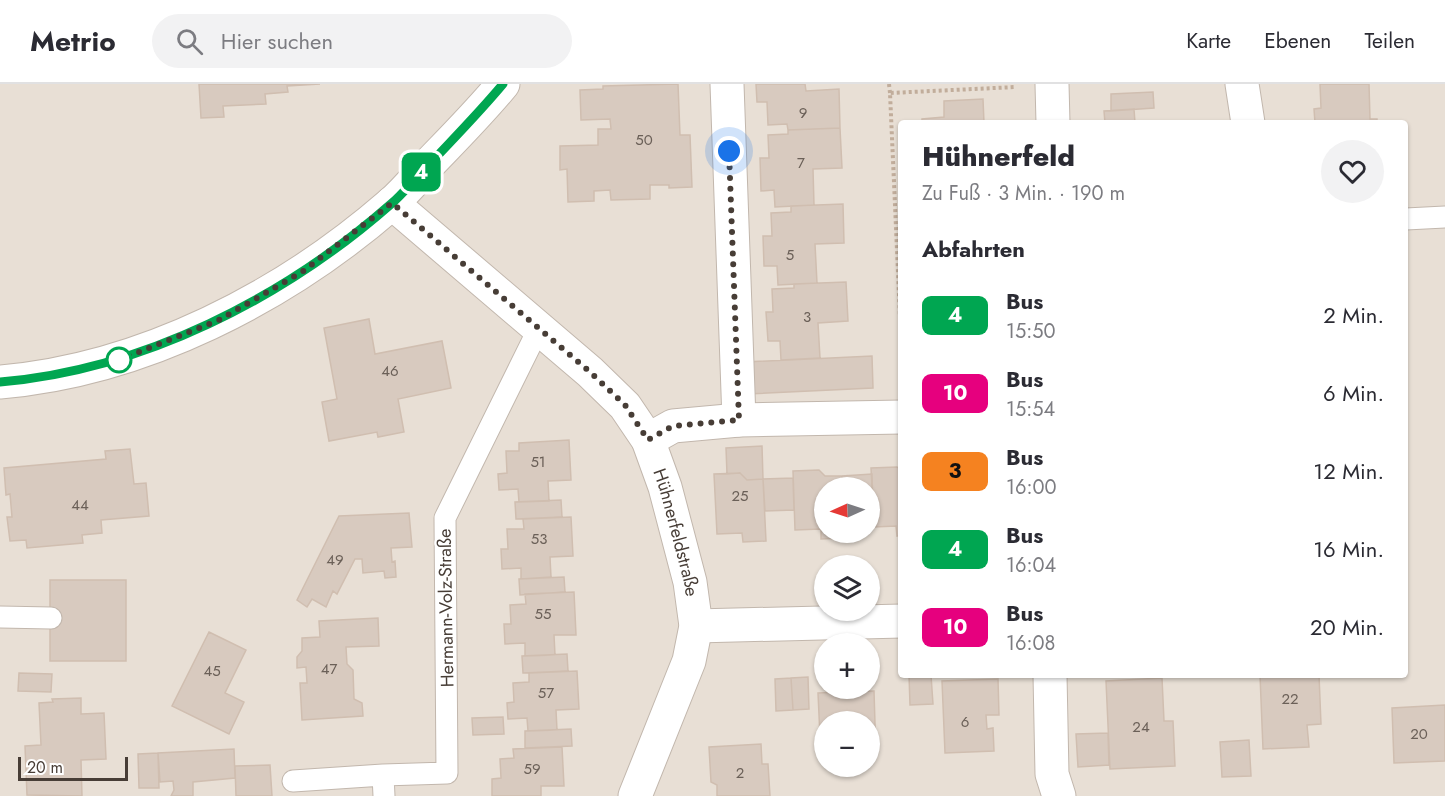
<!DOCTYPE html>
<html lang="de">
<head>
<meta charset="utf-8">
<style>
  body { margin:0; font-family:Jost,sans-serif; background:#f2f2f3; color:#2b2b33; height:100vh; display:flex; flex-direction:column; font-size:22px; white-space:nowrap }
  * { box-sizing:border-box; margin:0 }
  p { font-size:20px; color:#7c7c81 }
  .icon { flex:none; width:33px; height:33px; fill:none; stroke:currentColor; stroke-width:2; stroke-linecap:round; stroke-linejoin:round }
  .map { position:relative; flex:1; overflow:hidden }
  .drawer { position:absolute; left:898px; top:36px; width:510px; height:558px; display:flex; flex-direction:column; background:#fff; border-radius:6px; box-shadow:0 2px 4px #0004 }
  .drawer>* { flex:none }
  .badge { padding:0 12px; border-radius:9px; font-size:21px; line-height:39px }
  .needle { width:39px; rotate:267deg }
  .controls { position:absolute; left:814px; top:393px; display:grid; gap:12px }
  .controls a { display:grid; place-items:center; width:66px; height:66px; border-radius:50%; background:#fff; box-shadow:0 2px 4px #0004; font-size:30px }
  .scale { position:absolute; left:18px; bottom:15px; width:110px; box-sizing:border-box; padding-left:6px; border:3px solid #473d36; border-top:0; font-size:16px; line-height:21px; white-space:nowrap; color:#473d36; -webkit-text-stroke:4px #fff; paint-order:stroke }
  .you { position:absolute; width:30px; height:30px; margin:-15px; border:4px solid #fff; border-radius:50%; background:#1a73e8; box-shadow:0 0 0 9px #1a73e833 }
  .map>.badge { position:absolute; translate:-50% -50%; box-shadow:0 0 0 3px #fff }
  h2 { padding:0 24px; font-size:22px; line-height:54px }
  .round { display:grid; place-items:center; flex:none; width:63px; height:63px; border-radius:32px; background:#f2f2f3 }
  .summary { display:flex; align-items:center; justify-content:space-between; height:102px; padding:0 24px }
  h1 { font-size:28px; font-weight:800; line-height:45px }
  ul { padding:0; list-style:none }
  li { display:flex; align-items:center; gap:18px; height:78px; padding:0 24px }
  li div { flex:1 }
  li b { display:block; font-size:22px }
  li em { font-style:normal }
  li .badge { min-width:66px; font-weight:700; text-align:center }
  header { display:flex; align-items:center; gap:36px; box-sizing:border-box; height:84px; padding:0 30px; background:#fff; border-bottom:2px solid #e1e1e2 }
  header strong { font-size:28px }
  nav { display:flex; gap:33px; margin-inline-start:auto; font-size:21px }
  .search { width:420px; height:54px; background:#f2f2f3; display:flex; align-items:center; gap:15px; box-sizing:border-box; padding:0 21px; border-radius:33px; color:#7c7c81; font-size:22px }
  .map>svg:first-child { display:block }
  .residential { fill:#e8dfd5; fill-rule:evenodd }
  .building { fill:#d8cabf; stroke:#d0beb0; stroke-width:1.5 }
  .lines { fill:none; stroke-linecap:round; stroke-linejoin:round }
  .lane-casing { stroke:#c2b7ad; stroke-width:23 }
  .street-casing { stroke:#c2b7ad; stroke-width:35 }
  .path { stroke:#c1ad9b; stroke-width:4; stroke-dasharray:3 3; stroke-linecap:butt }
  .lane { stroke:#fff; stroke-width:21 }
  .street { stroke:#fff; stroke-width:33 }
  .line-casing { stroke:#fff; stroke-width:14 }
  .line { stroke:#00a651; stroke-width:9 }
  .walk { stroke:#473d36; stroke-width:6; stroke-dasharray:0 10.8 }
  .stop-dot { fill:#fff; stroke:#00a651; stroke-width:3 }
  .labels { text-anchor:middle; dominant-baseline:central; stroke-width:4.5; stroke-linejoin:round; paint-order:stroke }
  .number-label { font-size:15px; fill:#6b6058 }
  .street-label { font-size:18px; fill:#473d36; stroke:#fff }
</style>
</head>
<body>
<header>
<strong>Metrio</strong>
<div class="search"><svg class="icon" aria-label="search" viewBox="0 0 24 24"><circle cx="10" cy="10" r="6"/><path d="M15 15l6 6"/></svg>Hier suchen</div>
<nav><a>Karte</a><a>Ebenen</a><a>Teilen</a></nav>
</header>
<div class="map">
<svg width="1445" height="712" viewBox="0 0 1445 712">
  <rect width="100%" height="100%" fill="#f4eee7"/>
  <!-- residential -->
  <path class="residential" d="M0,0H1445V712H0ZM902,39H1406V591H902ZM825,404H870V448H825ZM825,482H870V526H825ZM825,560H870V604H825ZM825,638H870V682H825Z"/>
  <!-- building -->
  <path class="building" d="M199,0H320L287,2L288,8L265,10L266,20L223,22L224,33L201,34Z
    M678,0L680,51H690L692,103L669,104V101H650V115L611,116L610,106L594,107V117L568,118L567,85L560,86V62L598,61V45H611L610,35L581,36L580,6L603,5V2Z
    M756,0H805L806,7L839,5L840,44L788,46L787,40L768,41L767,18H757Z
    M1320,0H1369L1370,35H1377V39H1315L1314,25L1321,24Z
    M1153,8L1154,24L1111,27V10Z
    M983,15L984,39H922V35L944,33V17Z
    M1134,25L1135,39H1105L1104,27Z
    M840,44L842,84L813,85L814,121L775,123L774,106L761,107L760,74H769L768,51L788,50V46Z
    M843,120L844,159L815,160L817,199L778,201L777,182H764L763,152H772L771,129L791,128V122Z
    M846,198L848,237L818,239L820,274L781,276L780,257H768L766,228H773L772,205L794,204V200Z
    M369,235L375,270L442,257L451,304L398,315L404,348L378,353L377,348L329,357L322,318L337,315L324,244Z
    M872,272L873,304L747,310L745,278Z
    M569,356L571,396L548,397L549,417L519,418L518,405L499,406L498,390L507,389L506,367H519V359Z
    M762,362L763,395L747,396L740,389L727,390L726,364Z
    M130,365L134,400L146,399L149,432L101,436L102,449L82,451L83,459L27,464L26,456L10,457L7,433H12L10,410L6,411L4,384L106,375L105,367Z
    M897,383L902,387V451L897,452L896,442L874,443L871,384Z
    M819,386L825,392H842V404H825V448H844V454L821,455V445L795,446L793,387Z
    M740,389L747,396L763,395L766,457L743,458L742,449L717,450L714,390Z
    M872,390L873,423H870V404H842V392Z
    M793,394L794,426L765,427L763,395Z
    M561,416L562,433L516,435L515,418Z
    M409,429L412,463L391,464L392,478L395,477L396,493L385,494L384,487L363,489L362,475H355L337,510L333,507L326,523L312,515L307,523L297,516L339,432Z
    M571,433L573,472L550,473L551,493L521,495V484L502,485L501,465H508L507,445H524L523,435Z
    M564,493L565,508L520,511L519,495Z
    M50,496H126V577H50Z
    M574,508L576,551H554L555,571L525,572V559L505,560L504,540H511L510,521L526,520L525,510Z
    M378,534L379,562L346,563L347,580L353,586L354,615L362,619L363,632L302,636L300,599H307L306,583L297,584V573L302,567V554L320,553L319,537Z
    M209,548L246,566L225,609L244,618L229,650L172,622Z
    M567,570L568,587L523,589L522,572Z
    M577,587L579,625L556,626L557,646L528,647L527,634L508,635L507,619L514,618L513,599L529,598V589Z
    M19,589L52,590L51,608L18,607Z
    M909,591H931L933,620L910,621Z
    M1260,591H1319L1321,640L1307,641L1309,663L1263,665Z
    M808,593L809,625L793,626L791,594Z
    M791,594L793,626L776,627L775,595Z
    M1162,594L1164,637H1173L1175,682L1110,685L1106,597Z
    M998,595L999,631H986L987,645L993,644L994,667L945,669L942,597Z
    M874,607L876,672H870V638H825V674H821L818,609Z
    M81,614V630L104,629L106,675L81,676L82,712L27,711L25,662L41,661L39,619L53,618L52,615Z
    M1445,621V677L1394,679L1392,624Z
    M503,633L504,650L473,651L472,634Z
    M571,645L572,662L525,664V647Z
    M1108,649L1109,681L1078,683L1076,650Z
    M1249,656L1251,692L1222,693L1220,658Z
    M761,660L762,680H768L770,712H717V701L711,698L709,663Z
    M562,663L564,702H541V712H492V695L501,694L500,675L514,674L513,665Z
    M234,665L235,694L193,698V712H171L174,706L173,697L160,698L158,669Z
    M158,669L159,704H139L138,670Z
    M270,681L272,712H236L235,682Z"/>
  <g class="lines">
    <!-- lane casing -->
    <g class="lane-casing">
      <path id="lane" d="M1406,135L1445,133
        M0,533L51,534
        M293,697L383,691
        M384,712L383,691L447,689L445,434L539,244"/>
    </g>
    <!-- street casing -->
    <g class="street-casing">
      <g id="street">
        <path d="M727,0L739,336"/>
        <path d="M1052,0L1053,39"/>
        <path d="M1242,0L1248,39"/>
        <path id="s1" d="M392,119L590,288L625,322L648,356L665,403L690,498L696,542L689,577L635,712"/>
        <path d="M0,298C143,286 284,213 391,120C405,108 417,93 429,80C454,54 480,28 503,0"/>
        <path d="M648,356L673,342L739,336L902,333"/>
        <path d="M696,542L902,537"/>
        <path d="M1050,591L1052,690L1059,712"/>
      </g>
    </g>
    <!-- path -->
    <path class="path" d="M889,0L890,9
      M902,278L890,9L1016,3"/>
    <!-- lane -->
    <use href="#lane" class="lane"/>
    <!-- street -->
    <use href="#street" class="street"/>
  </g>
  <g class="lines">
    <!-- line casing -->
    <g class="line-casing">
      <path id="line" d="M0,298C143,286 284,214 391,120C404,109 414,95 426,84C452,56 479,29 503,0"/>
    </g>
    <!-- line -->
    <use href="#line" class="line"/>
    <!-- walk -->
    <path class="walk" d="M119,276L219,236L302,188L392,119L590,288L625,321L648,356L673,342L739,336L729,67"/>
  </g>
  <!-- markers -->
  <circle class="stop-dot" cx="119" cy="276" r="12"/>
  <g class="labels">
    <!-- number labels -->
    <g class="number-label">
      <text x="803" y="29">9</text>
      <text x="644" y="56">50</text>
      <text x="801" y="79">7</text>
      <text x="790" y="171">5</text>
      <text x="807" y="233">3</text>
      <text x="390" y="287">46</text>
      <text x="538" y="378">51</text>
      <text x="740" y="412">25</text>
      <text x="80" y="421">44</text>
      <text x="539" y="455">53</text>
      <text x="335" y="476">49</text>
      <text x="543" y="530">55</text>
      <text x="329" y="585">47</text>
      <text x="212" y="587">45</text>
      <text x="546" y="609">57</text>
      <text x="1290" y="615">22</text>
      <text x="965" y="638">6</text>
      <text x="1141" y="643">24</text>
      <text x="1419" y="650">20</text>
      <text x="532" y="685">59</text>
      <text x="740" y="689">2</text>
    </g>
    <!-- street labels -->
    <g class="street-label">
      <text stroke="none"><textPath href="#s1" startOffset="447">Hühnerfeldstraße</textPath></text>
      <text transform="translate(446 524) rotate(-91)">Hermann-Volz-Straße</text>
    </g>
  </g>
</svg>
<div class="controls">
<a><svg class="needle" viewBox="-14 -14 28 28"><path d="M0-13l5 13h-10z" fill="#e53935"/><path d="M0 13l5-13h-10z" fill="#7c7c81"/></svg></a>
<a><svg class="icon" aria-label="layers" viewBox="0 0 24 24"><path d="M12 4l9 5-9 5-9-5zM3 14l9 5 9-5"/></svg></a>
<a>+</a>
<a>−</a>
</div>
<div class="scale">20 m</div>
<div class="you" style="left:729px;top:67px"></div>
<b class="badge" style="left:421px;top:88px;background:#00a651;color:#fff">4</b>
<section class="drawer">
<div class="summary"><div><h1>Hühnerfeld</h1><p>Zu Fuß · 3 Min. · 190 m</p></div><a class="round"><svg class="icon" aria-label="heart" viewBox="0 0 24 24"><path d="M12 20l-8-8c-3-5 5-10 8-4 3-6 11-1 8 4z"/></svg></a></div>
<h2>Abfahrten</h2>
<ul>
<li><span class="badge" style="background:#00a651;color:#fff">4</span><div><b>Bus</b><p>15:50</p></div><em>2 Min.</em></li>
<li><span class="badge" style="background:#e6007e;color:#fff">10</span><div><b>Bus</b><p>15:54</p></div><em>6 Min.</em></li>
<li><span class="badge" style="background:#f58220;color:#111">3</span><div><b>Bus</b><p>16:00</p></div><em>12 Min.</em></li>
<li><span class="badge" style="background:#00a651;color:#fff">4</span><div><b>Bus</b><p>16:04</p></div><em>16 Min.</em></li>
<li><span class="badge" style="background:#e6007e;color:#fff">10</span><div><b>Bus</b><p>16:08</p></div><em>20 Min.</em></li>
</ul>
</section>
</div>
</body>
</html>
